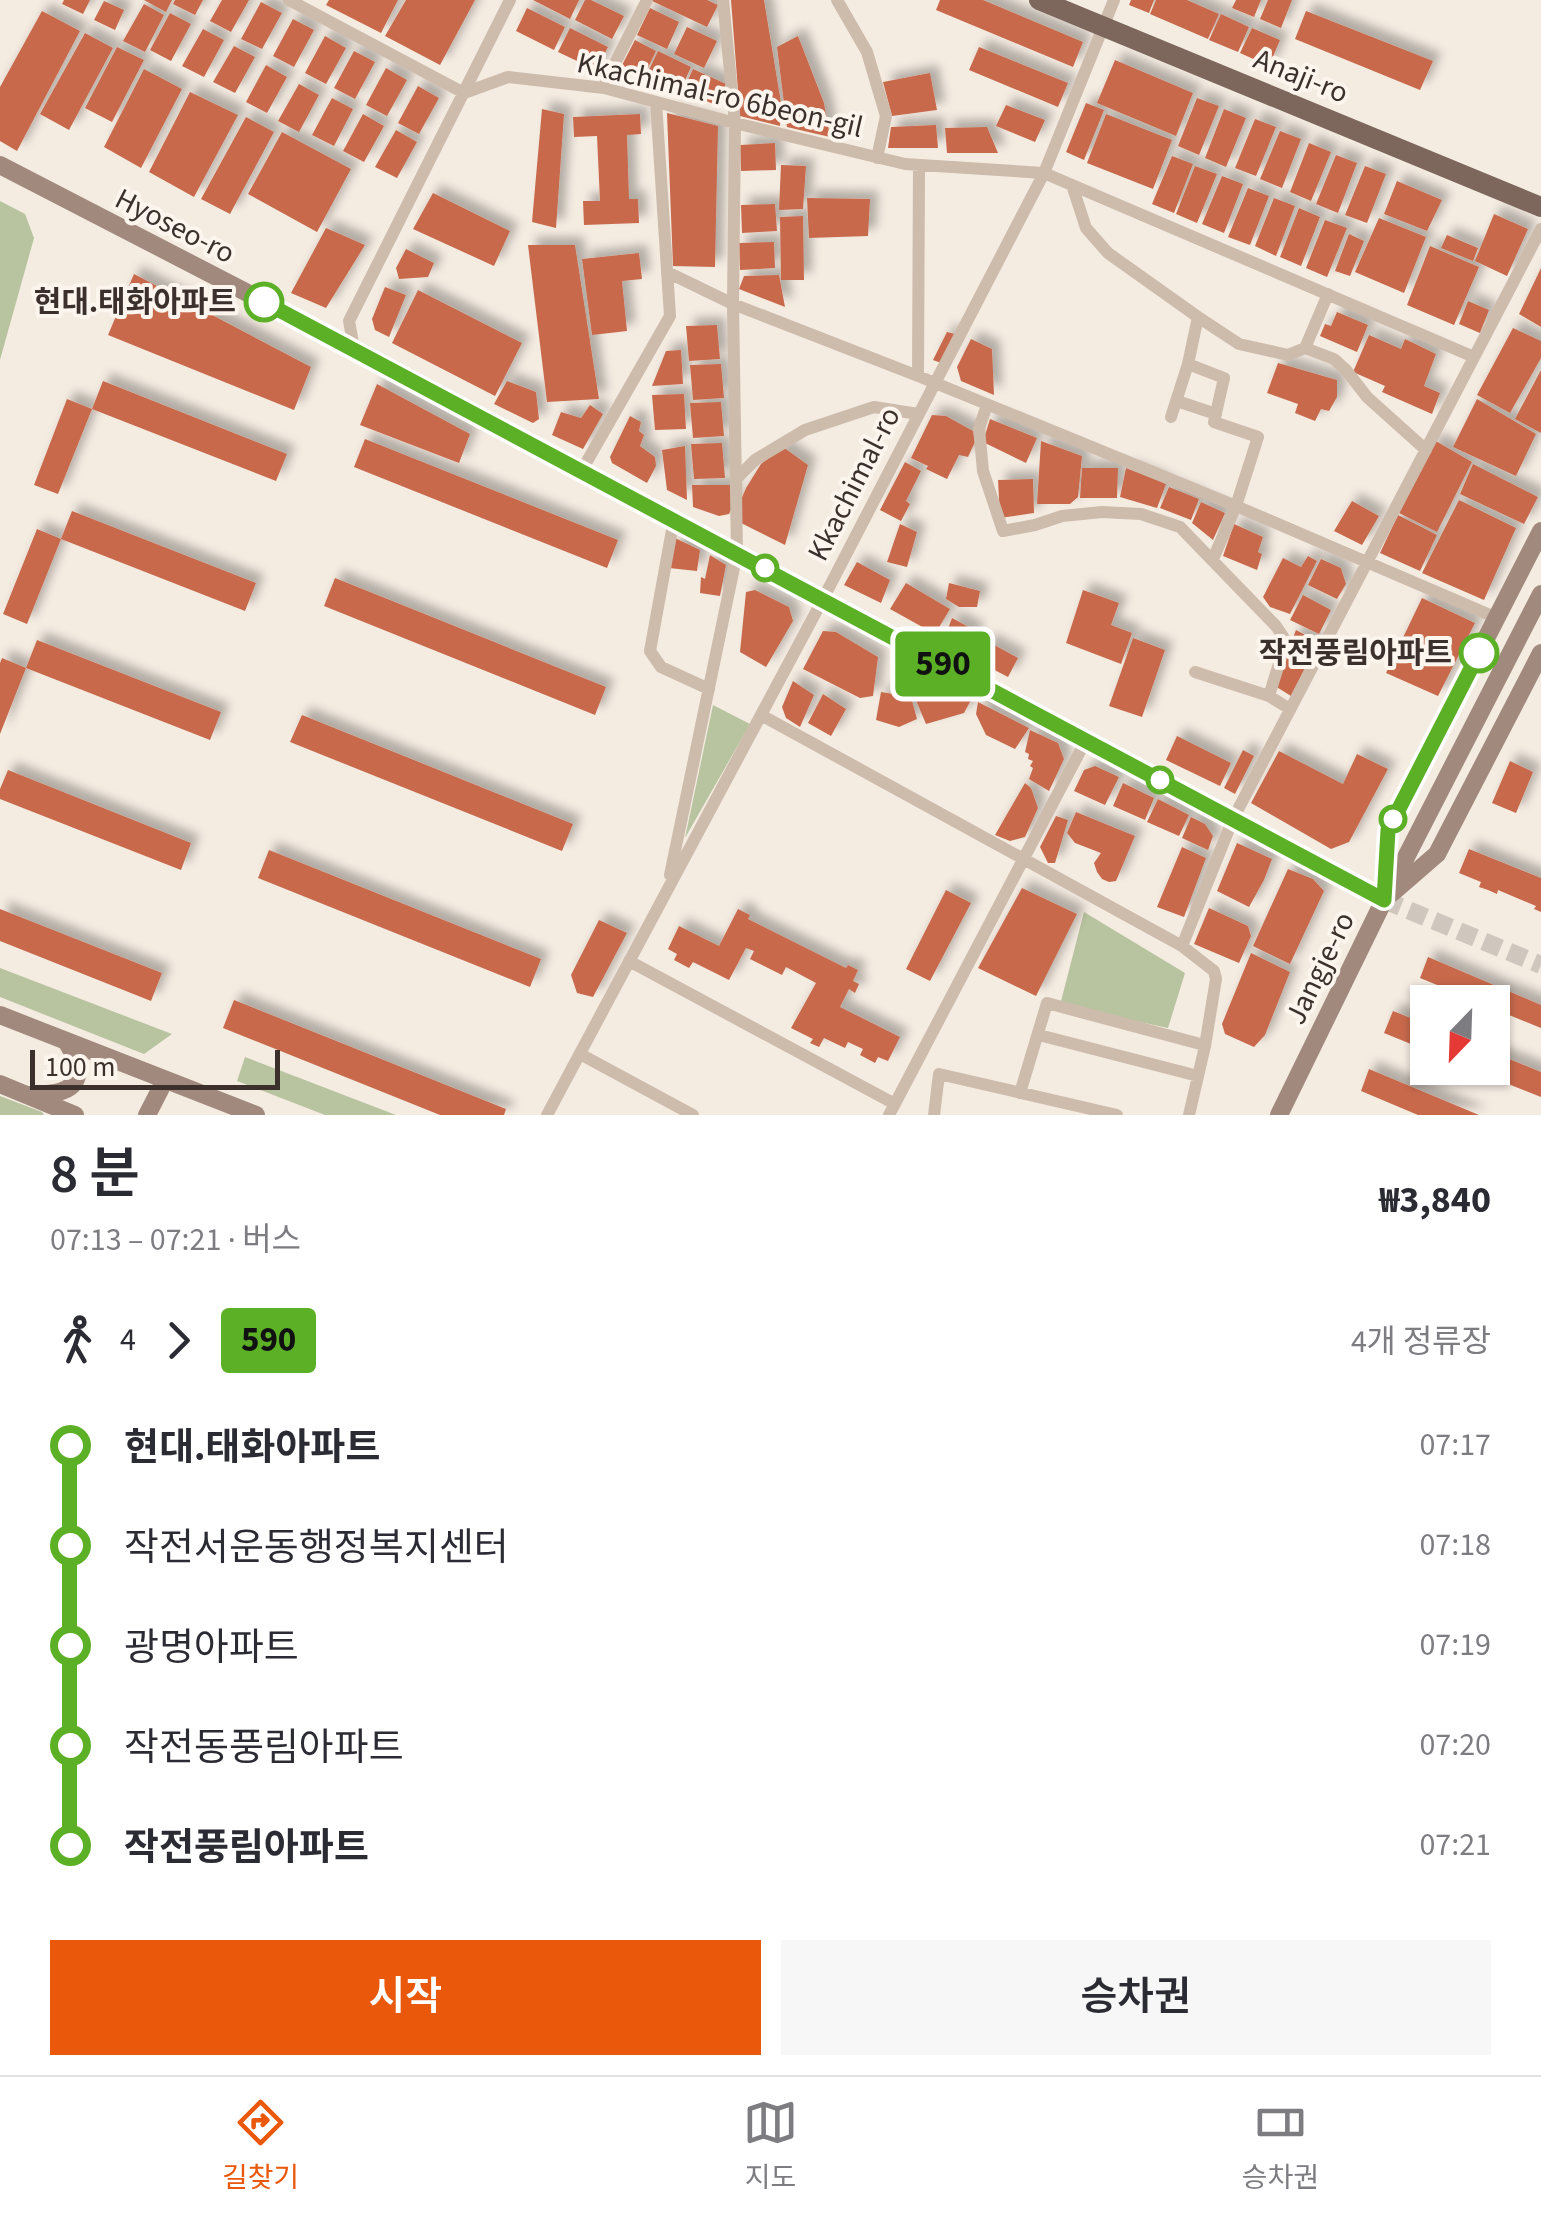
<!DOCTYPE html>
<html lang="ko">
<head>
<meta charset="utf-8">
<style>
  body { margin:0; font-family:"Source Sans 3","Noto Sans KR",sans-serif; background:#f7f7f7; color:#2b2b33; height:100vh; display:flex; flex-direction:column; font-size:38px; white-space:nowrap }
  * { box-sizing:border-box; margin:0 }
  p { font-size:32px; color:#7c7c81 }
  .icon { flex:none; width:55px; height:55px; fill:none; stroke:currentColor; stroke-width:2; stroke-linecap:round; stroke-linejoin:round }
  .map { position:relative; height:1115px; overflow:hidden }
  .side { display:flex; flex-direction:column; background:#fff; flex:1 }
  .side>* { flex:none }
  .badge { padding:0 20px; border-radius:8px; font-size:35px; line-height:65px }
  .needle { width:65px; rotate:203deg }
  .buttons { position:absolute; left:1410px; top:985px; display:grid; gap:20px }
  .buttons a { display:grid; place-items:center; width:100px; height:100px; border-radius:0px; background:#fff; box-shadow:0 2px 8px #0004; font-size:50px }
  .scale { position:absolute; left:30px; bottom:25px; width:250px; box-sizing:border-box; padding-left:10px; border:5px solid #3b302b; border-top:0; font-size:28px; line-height:35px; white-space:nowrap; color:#3b302b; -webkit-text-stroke:8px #fbf5ee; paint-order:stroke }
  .map>.badge { position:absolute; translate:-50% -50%; box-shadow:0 0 0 5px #fff }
  .legs { display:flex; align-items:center; gap:15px; height:110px; padding:0 50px; font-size:32px }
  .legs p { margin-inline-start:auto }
  .overview { display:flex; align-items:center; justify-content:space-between; height:170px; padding:0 50px }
  h1 { font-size:55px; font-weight:600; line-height:75px }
  .primary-button { display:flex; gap:20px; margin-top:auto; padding:20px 50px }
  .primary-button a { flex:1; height:115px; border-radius:0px; background:#ea580c; color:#fff; font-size:40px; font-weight:600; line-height:115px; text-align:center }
  .primary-button a+a { background:#f7f7f7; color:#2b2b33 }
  ul { padding:0 50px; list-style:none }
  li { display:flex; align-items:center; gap:35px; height:100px; font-size:38px }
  li i { display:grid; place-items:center; width:15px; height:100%; margin:0 12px; background:currentColor }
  li i::after { content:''; width:25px; height:25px; margin:-12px; border:8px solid; border-radius:50%; background:#fff }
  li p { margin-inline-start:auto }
  li:first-child i { background:linear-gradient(#0000 50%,currentColor 0) }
  li:last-child i { background:linear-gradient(currentColor 50%,#0000 0) }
  .dock { display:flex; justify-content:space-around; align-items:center; height:140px; border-top:2px solid #e1e1e2; background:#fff; font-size:28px; color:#7c7c81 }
  .dock a { display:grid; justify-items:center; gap:5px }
  .dock .on { color:#ea580c }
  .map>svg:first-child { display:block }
  .green { fill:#b8c4a0 }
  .building { fill:#c8694b; filter:url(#shadow) }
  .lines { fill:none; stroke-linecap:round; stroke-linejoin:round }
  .secondary-tunnel { stroke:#cfc6bd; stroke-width:18; stroke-dasharray:18 9; stroke-linecap:butt }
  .street { stroke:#cdbbac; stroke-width:12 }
  .secondary { stroke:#a18a7d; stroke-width:18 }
  .primary { stroke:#7d675c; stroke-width:20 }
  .line-1-casing { stroke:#fff; stroke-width:22 }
  .line-1 { stroke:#5bb025; stroke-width:15 }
  .stop-1-dot { fill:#fff; stroke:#5bb025; stroke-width:5 }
  .labels { text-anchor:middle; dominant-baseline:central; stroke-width:8; stroke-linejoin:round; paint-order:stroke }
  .street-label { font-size:30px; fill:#3b302b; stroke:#fbf5ee }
  .stop-label { font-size:30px; font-weight:bold; fill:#3b302b; stroke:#fbf5ee; text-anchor:end }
</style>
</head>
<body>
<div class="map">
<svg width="1541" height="1115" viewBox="0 0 1541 1115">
  <defs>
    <filter id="shadow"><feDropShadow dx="8" dy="-8" stdDeviation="5" flood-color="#0004"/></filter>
  </defs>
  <rect width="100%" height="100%" fill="#f4ebe1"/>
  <!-- green -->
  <path class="green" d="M0,201L25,214L34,238L0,360Z
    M713,705L750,724L685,838Z
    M1084,912L1185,973L1168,1028L1060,1005Z
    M0,968L172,1034L144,1054L0,997Z
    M245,1057L396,1115H325L237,1081Z
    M0,1096L42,1112L44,1115H0Z"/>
  <!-- building -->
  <path class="building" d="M64,0H90L83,14L62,4Z
    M144,0H172L166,12Z
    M175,0H203L195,15L173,4Z
    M222,0H249L231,32L210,21Z
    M329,0H398L381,33L326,5Z
    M406,0H475L440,65L385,36Z
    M533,0H579L570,19Z
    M585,0H591L624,16L612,39L575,20Z
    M650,0H707L718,5L707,27Z
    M731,0H764L781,103L780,126L740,116Z
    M940,0H983L1083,42L1073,67L936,10Z
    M1131,0H1154L1149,13L1129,5Z
    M1156,0H1187L1219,14L1208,39L1150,14Z
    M1236,0H1261L1254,17L1232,8Z
    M1268,0H1292L1281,28L1260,19Z
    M104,1L124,10L115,30L94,20Z
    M261,2L282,13L262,49L241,39Z
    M144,4L164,15L145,52L123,41Z
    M527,8L565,27L554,50L516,31Z
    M650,8L679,22L667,49L637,35Z
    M42,11L80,31L17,151L0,141V87Z
    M1306,11L1433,61L1420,90L1295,39Z
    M170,13L191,24L171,61L150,50Z
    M1221,14L1249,27L1238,52L1209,40Z
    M293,19L314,30L294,67L273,56Z
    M687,27L717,41L704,68L674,54Z
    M570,28L608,47L596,70L558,52Z
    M1252,28L1280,40L1269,66L1240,53Z
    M203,29L224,40L204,77L182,66Z
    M85,33L113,48L69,130L40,114Z
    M325,36L346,48L326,84L305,73Z
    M798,36L824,103L830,137L787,127L777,47Z
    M635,40L656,51L642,80L620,69Z
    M234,46L255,57L235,93L213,82Z
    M117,47L144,60L112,122L85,108Z
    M979,47L1068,83L1058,107L969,70Z
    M354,51L375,62L355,99L334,88Z
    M658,51L691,67L681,89L647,74Z
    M1115,60L1193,93L1176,136L1097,103Z
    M266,65L287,77L267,113L246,102Z
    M386,68L407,80L387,116L366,105Z
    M144,69L182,89L141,168L104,147Z
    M693,69L726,84L718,106L683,91Z
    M930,73L937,110L892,116L883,82Z
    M299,84L319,95L299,132L278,121Z
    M418,86L439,98L419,134L398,123Z
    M190,92L238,115L194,197L149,172Z
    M332,98L353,109L334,146L312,135Z
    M1197,98L1219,106L1199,155L1178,146Z
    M1086,103L1104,110L1084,160L1066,152Z
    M1006,105L1045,120L1035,142L996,126Z
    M542,109L564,114L556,228L532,222Z
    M1224,109L1246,118L1226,167L1205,158Z
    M667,113L718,126L715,267L673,266Z
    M363,114L384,126L364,162L343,151Z
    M640,114L641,134L627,135L629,199H638L639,223L584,225L583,201H600L597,136L574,137L573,117Z
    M1106,114L1172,140L1153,189L1087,163Z
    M246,117L274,132L230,214L201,199Z
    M1255,119L1276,127L1256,176L1235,168Z
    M936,125L938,148H888L891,127Z
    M987,127L998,153H947L945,128Z
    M396,130L417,142L397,178L375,167Z
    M1280,131L1301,139L1282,188L1260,179Z
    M282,132L351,169L317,232L248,194Z
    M775,143L776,170L741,171L740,145Z
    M1309,143L1331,152L1311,201L1290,192Z
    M1336,155L1357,163L1338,213L1316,204Z
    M1172,156L1193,164L1174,213L1152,204Z
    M781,165L806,166L803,209L779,210Z
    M1195,166L1217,174L1197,223L1176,214Z
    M1365,166L1386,174L1367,223L1345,215Z
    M1222,176L1243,184L1224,233L1202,224Z
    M1397,181L1442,200L1427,231L1384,214Z
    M1248,188L1269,196L1250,245L1228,237Z
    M433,193L510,231L494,266L413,229Z
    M807,198L870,199L868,236L809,238Z
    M1274,198L1295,206L1276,256L1255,246Z
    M775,204L777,231L742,233L741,205Z
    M1299,208L1320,217L1301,266L1280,257Z
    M1494,214L1528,229L1507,276L1475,261Z
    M803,216L804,280H781L780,217Z
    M1379,218L1426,237L1404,293L1355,272Z
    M1325,220L1347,228L1327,277L1306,268Z
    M326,228L365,245L326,308L291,293Z
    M1349,234L1364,241L1350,276L1335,271Z
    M1447,235L1478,248L1473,261L1441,248Z
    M774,242L775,268L740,270L739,243Z
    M528,245H575L599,399L547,402Z
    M1430,246L1479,267L1454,325L1407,305Z
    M406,249L434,263L428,277L399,279L396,268Z
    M639,253L642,279L622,281L627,331L592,335L582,259Z
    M1541,268V327L1519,314Z
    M134,274L311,367L294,410L108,335Z
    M779,275L785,307L739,289L744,276Z
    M385,287L406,295L389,337L375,330L372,319Z
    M418,290L522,343L495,396L392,343Z
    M1468,301L1489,310L1480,333L1459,324Z
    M1337,312L1368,325L1357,352L1320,336L1325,324L1331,326Z
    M717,325L720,359L689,361L686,326Z
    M1513,328L1541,341V358L1510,413L1477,395Z
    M947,332L955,334L941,363L933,360Z
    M1369,335L1401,349L1405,339L1436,354L1424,386L1440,393L1432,414L1382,392L1385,386L1353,372Z
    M971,339L992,349L994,395L961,381L957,367Z
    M681,350L683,384L652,386L666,351Z
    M1278,363L1337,380V397L1329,411L1321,409L1315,421L1295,413L1298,404L1267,393Z
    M721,364L724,398L693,400L690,365Z
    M1541,370V433L1515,419Z
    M103,381L287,454L276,481L92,409Z
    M507,381L536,392L539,419L533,423L494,404Z
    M377,384L470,434L459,463L360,425Z
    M684,394L686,429L655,430L652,395Z
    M67,399L92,409L58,494L34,485Z
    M1477,399L1536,434L1516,476L1453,447Z
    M721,402L724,436L693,438L690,403Z
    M590,405L603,414L583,449L552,435L561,412L581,418Z
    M932,415L946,416L973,431L975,442L968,457L959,455L947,479L926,469L928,466L911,458Z
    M630,416L641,422L639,431L644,435L640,446L655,457L656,466L647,483L612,463L610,457Z
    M990,419L1037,438L1026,463L983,442Z
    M365,439L618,540L607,568L354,467Z
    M1434,440L1472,462L1437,532L1399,513Z
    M1041,441L1082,456L1078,497L1070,504H1037Z
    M722,443L725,478L694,479L691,444Z
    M685,446L687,500L667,490L662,450Z
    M783,447L808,465L785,545L739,522L738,507L746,488L761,464Z
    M905,462L921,471L906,501L910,504L901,521L880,510Z
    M1473,464L1538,497L1524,524L1460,494Z
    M1082,468H1118L1117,498H1080Z
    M1126,468L1166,484L1157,508L1120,497Z
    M1033,479L1034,513L1000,518L998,480Z
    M692,485H732L733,506L729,514L719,516L693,507Z
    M1169,487L1199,499L1191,520L1160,508Z
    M1459,500L1516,528L1484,600L1422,573Z
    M1352,501L1379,516L1362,545L1334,531Z
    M1201,502L1225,513L1213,540L1192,523Z
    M72,511L256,583L245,611L61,539Z
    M1398,515L1437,535L1420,571L1380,553Z
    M900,524L917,532L907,567L887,562Z
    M1234,524L1263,537L1258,552L1262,554L1257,570L1223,556Z
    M37,529L61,539L27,624L3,614Z
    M675,538L700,550L697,571L669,568Z
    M710,555L726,565L720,596L700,593L701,577L705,579Z
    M1308,556L1317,561L1290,614L1270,607L1263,597L1283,558L1301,567Z
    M1321,559L1341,568L1346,584L1337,599L1308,585Z
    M857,562L890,580L881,603L844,585Z
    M335,578L606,687L595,715L324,606Z
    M906,583L950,609L935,634L890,609Z
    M949,583L980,591L977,607H959L946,599Z
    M755,590L789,607L793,621L766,667L740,652L746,592Z
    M1083,590L1119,603L1111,625L1132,633L1121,664L1066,643Z
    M1303,595L1331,610L1319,634L1290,620Z
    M1422,598L1475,623L1438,696L1386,673Z
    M952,618L976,631L969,654L943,642Z
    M1296,630L1318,642L1291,696L1275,686Z
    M823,631L836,632L878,657L873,696L860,698L803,669Z
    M1133,638L1165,650L1142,717L1109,706Z
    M37,640L221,712L210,740L26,668Z
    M987,641L1018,658L1008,677L977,661Z
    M2,658L26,668L0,734V663Z
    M922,670L972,698L964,713L926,724L912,691Z
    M793,681L814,695L800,727L786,718L782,707Z
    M881,692L911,697L917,719L899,727L876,720Z
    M823,694L846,709L831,736L808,723Z
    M978,702L1029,728L1015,749L986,735L976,714Z
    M302,715L573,824L562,851L290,742Z
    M1030,730L1058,743L1064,759L1049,791L1029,779L1033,768L1030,766L1033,761L1028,759L1029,754L1025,752Z
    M1177,736L1231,763L1220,786L1166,760Z
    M1243,750L1254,756L1235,794L1224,788Z
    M1279,751L1343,784L1357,754L1388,769L1349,842L1331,849L1251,803Z
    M1510,761L1533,772L1516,813L1492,803Z
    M1095,766L1119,777L1105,805L1074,791L1084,770Z
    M8,770L191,843L181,870L0,799V789Z
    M1025,783L1031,788L1038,808L1025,837L1010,841L995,835Z
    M1123,783L1154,798L1145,820L1113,806Z
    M1158,799L1189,815L1179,836L1147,822Z
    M1076,812L1135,836L1116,881L1109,882L1102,879L1097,872L1094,863L1101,853L1075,843L1067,833Z
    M1056,816L1068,820L1055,863H1048L1040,847Z
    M1191,817L1205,824L1213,836L1208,850L1182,838Z
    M1237,843L1272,859L1264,880L1249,907L1217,891Z
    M1182,847L1206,858L1184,917L1157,907Z
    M1469,849L1541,878V912L1534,909L1536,906L1498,890L1497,894L1488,890L1479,887L1481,882L1459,873Z
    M269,850L541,959L530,987L258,878Z
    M1288,869L1313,879L1324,891L1290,964L1253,946Z
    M1022,888L1077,914L1036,996L978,968Z
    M946,890L971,903L930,981L906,969Z
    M1209,908L1248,926L1251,936L1239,963L1194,944Z
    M0,909L162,973L151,1001L0,941Z
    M738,909L750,915L748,919L846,968L848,965L858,970L853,981L859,984L855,993L849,989L840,1007L900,1037L888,1061L878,1057L875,1063L860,1055L863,1049L848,1042L845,1048L824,1038L819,1047L810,1043L813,1039L791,1028L816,983L786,967L782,975L750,959L754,951L746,948L729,980L693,962L689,968L674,960L677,954L668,949L679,926L719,946Z
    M599,920L627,933L593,997L577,993L571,975Z
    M1251,953L1290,972L1265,1035L1254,1047L1225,1034L1222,1024Z
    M1428,957L1541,1005V1028L1492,1008V1002H1479L1420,978Z
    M234,1000L506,1109L504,1115H440L223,1028Z
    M1393,1011L1428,1025V1051L1384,1033Z
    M1492,1052L1541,1072V1097L1468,1068H1492Z
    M1369,1069L1479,1115H1418L1361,1091Z"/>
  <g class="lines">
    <!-- secondary-tunnel -->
    <path class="secondary-tunnel" d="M1384,900L1541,965"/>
    <!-- street -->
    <path class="street" d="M289,0L464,93L508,77L604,88L735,123L905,164L1044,173L1474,357
      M837,0L867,52L886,116L877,158
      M604,88L608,77L647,0
      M1072,185L1086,228L1108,253L1198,317L1239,344L1288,355L1305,348L1334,359L1346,370L1367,397L1426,450
      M667,272L733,304L918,376L1236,506L1497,618
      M354,348L349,321L510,0
      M1305,348L1328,294
      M1188,364L1224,378L1214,422L1258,437L1236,506L1213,559
      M918,376L919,165
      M1177,401L1216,414
      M987,405L979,428L983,471L1003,531L1035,525L1062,516L1102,512L1141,514L1180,527L1276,626L1286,641L1269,696
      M1171,417L1188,364L1198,317
      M582,470L670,316L656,102
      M736,479L755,460L805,430L874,407L918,414
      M674,519L650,651L661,667L709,689
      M1195,672L1269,696L1290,709
      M761,715L1182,946L1233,819L1541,229
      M670,875L737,553L733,304L735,123L723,0
      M1182,946L1214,971L1216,979L1205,1046L1189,1115
      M629,961L895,1104
      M1039,1035L1198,1076
      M580,1054L693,1115
      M1020,1093L1047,1003L1204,1045
      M547,1115L823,599L1044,173L1114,0
      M889,1115L1086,740
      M934,1115L939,1074L1117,1115"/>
    <!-- secondary -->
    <path class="secondary" d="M0,165L354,348L1384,900
      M1392,893L1437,854L1541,653
      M1384,894L1388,830L1541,531
      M0,1015L256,1115
      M0,1084L75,1115
      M28,1095C38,1094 52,1095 62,1091C87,1083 76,1056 66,1041
      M147,1115L165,1080
      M1279,1115L1384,900L1541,594"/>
    <!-- primary -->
    <path class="primary" d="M1039,0L1541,207"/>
  </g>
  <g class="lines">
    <!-- line-1 casing -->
    <g class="line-1-casing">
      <path id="line-1" d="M264,302L1384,900L1388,830L1479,653"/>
    </g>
    <!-- line-1 -->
    <use href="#line-1" class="line-1"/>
  </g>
  <!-- markers -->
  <g class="stop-1-dot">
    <circle cx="264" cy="302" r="18"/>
    <circle cx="765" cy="568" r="12"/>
    <circle cx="1479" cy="653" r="18"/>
    <circle cx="1160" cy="780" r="12"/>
    <circle cx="1393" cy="819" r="12"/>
  </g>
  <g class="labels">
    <!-- street labels -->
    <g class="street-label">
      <text transform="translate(1301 76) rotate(22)">Anaji-ro</text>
      <text transform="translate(720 95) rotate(13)">Kkachimal-ro 6beon-gil</text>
      <text transform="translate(175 226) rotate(27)">Hyoseo-ro</text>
      <text transform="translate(854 484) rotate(-63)">Kkachimal-ro</text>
      <text transform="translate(1320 968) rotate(-64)">Jangje-ro</text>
    </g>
    <!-- stop labels -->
    <g class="stop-label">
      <text x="236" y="302">현대.태화아파트</text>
      <text x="1452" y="653">작전풍림아파트</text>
    </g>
  </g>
</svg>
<div class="buttons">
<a><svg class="needle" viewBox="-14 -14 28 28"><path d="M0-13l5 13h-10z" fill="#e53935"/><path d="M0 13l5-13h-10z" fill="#7c7c81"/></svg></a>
</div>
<div class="scale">100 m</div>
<b class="badge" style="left:943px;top:664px;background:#5bb025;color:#111">590</b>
</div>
<section class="side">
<div class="overview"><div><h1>8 분</h1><p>07:13 – 07:21 · 버스</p></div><b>₩3,840</b></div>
<div class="legs"><svg class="icon" aria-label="walk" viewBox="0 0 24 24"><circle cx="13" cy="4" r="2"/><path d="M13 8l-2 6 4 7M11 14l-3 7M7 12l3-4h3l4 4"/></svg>4<svg class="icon" aria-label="forward" viewBox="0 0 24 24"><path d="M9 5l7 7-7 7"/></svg><b class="badge" style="background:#5bb025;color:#111">590</b><p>4개 정류장</p></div>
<ul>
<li><i style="color:#5bb025"></i><b>현대.태화아파트</b><p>07:17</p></li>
<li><i style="color:#5bb025"></i><span>작전서운동행정복지센터</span><p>07:18</p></li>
<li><i style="color:#5bb025"></i><span>광명아파트</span><p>07:19</p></li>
<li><i style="color:#5bb025"></i><span>작전동풍림아파트</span><p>07:20</p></li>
<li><i style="color:#5bb025"></i><b>작전풍림아파트</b><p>07:21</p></li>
</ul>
<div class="primary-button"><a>시작</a><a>승차권</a></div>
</section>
<nav class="dock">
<a class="on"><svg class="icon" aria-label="directions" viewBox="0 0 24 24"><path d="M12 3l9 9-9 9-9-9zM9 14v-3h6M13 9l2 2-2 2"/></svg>길찾기</a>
<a><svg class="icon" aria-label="map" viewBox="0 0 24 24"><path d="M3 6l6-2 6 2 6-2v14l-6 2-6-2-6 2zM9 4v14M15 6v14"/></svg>지도</a>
<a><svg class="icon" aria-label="tickets" viewBox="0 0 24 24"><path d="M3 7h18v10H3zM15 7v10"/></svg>승차권</a>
</nav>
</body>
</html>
